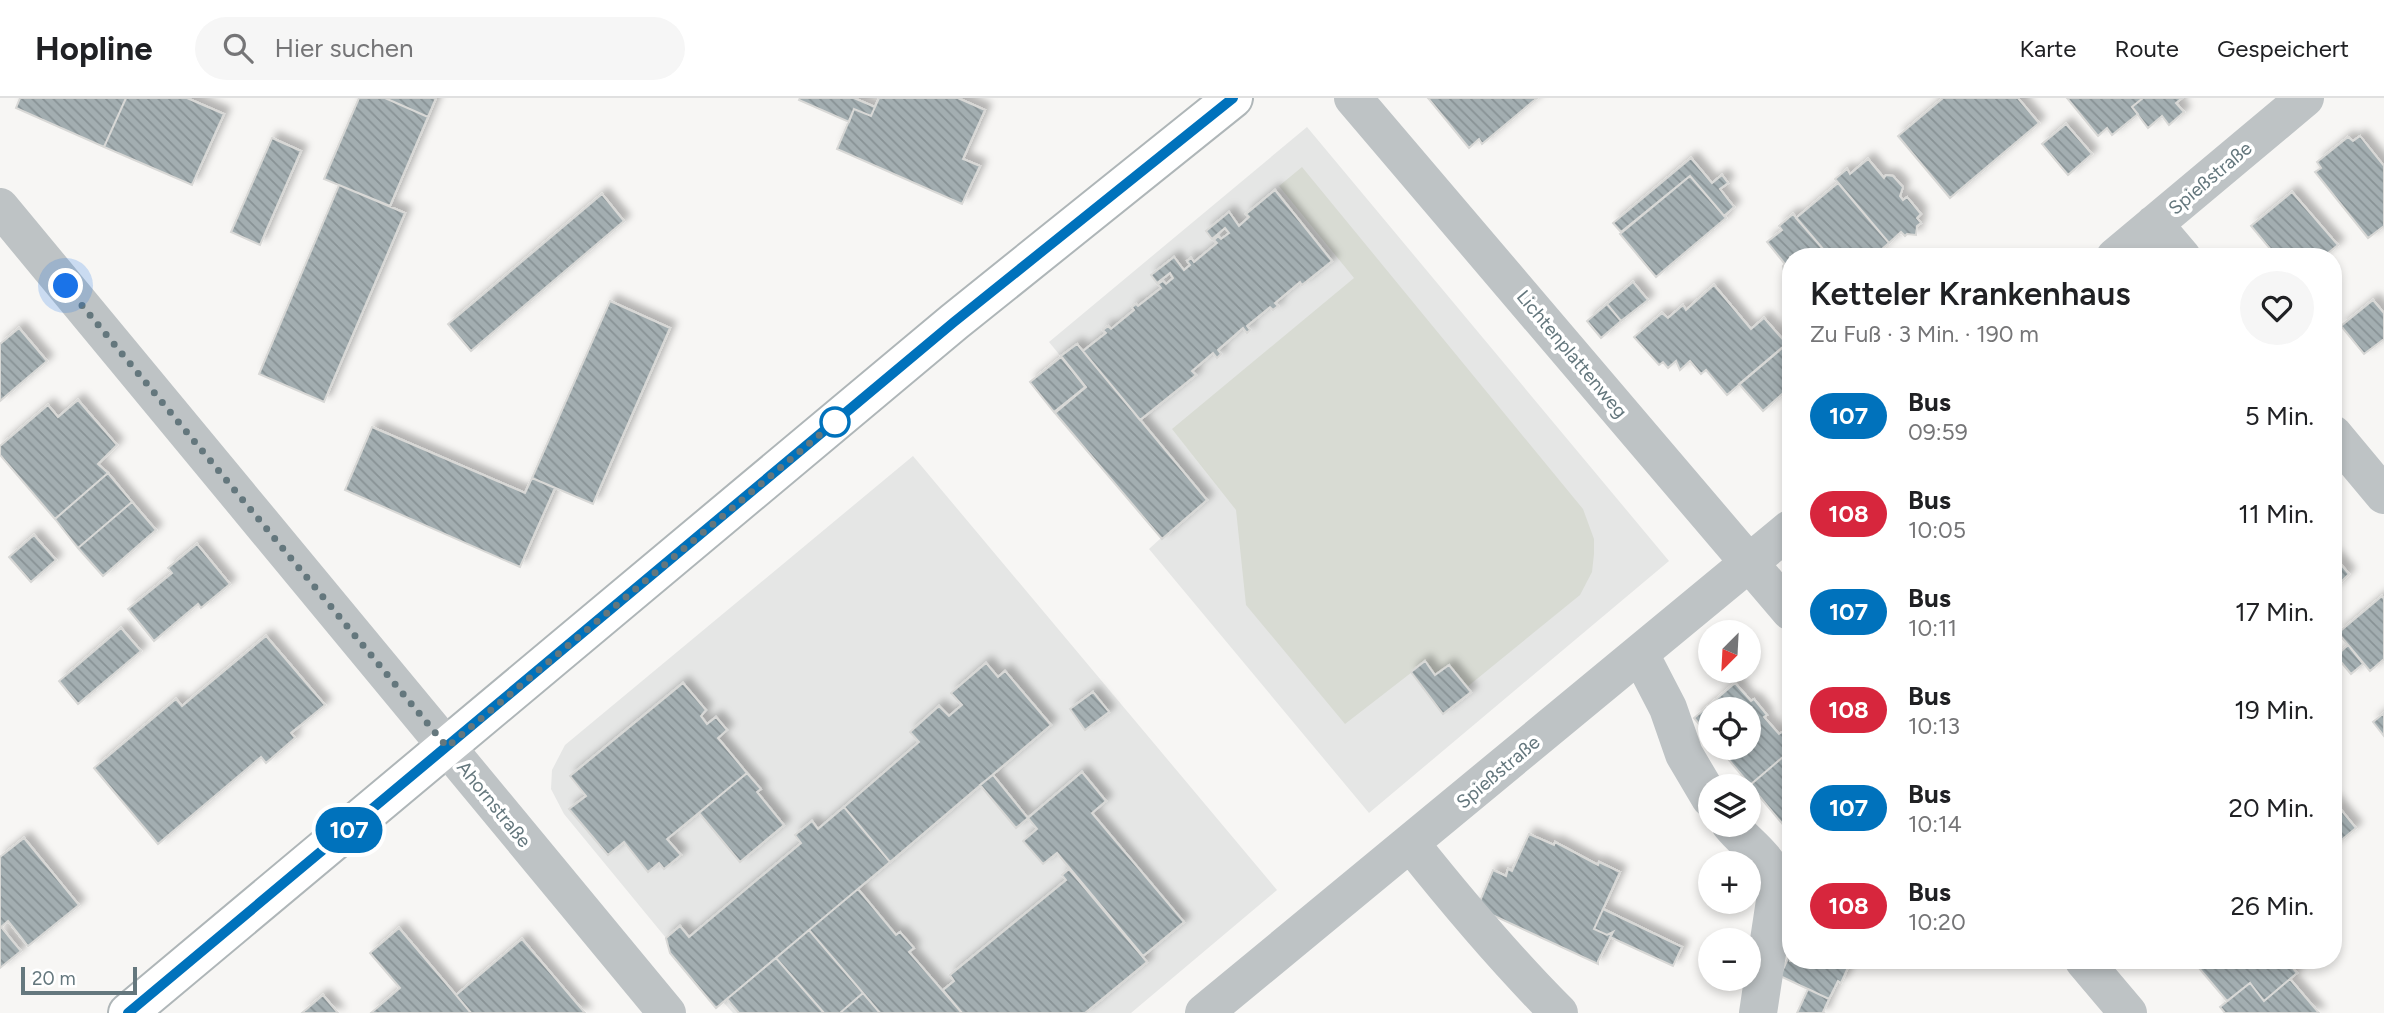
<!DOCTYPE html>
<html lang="de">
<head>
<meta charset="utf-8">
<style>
  body { margin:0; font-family:Figtree,sans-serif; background:#f6f6f6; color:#202124; height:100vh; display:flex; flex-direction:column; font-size:26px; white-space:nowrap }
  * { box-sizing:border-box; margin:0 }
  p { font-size:23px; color:#757577 }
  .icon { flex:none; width:38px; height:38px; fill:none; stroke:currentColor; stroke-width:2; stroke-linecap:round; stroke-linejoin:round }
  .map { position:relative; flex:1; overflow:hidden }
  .details { position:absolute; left:1782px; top:150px; width:560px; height:721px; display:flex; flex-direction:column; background:#fff; border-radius:28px; box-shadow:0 4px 10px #0003 }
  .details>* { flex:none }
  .badge { padding:0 14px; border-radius:23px; font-size:24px; line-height:46px }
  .needle { width:46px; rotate:204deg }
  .controls { position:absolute; left:1698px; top:522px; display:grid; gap:14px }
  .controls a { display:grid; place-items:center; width:63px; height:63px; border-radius:50%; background:#fff; box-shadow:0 4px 10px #0003; font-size:35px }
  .scale { position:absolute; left:21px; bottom:18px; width:116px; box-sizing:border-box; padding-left:7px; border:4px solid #64777d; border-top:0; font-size:19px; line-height:24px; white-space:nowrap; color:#64777d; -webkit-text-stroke:5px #fff; paint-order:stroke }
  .you { position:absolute; width:35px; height:35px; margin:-18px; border:5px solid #fff; border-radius:50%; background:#1a73e8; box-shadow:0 0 0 10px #1a73e833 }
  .map>.badge { position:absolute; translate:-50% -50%; box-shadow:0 0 0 4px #fff }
  .round { display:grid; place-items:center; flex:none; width:74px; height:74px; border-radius:37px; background:#f6f6f6 }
  .overview { display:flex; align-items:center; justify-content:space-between; height:119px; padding:0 28px }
  h1 { font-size:33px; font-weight:600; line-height:52px }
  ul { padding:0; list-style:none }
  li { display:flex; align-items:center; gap:21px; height:98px; padding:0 28px }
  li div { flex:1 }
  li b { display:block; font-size:26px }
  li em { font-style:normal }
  li .badge { min-width:77px; font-weight:700; text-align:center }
  header { display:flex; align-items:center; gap:42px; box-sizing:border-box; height:98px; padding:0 35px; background:#fff; border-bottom:2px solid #e0e0e0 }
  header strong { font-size:33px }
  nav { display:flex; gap:38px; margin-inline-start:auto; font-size:24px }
  .search { width:490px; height:63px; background:#f6f6f6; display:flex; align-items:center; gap:18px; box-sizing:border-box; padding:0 24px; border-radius:38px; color:#757577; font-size:26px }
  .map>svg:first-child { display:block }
  .built { fill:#e5e6e5 }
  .pitch { fill:#d8dbd3 }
  .building { fill:url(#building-back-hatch); stroke:#d8d8d6; stroke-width:2; filter:url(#shadow) }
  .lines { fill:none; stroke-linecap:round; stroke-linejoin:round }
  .major-casing { stroke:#afb6b8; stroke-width:42 }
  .minor { stroke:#bec3c5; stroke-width:38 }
  .major { stroke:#fff; stroke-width:38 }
  .line-casing { stroke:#fff; stroke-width:16 }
  .line { stroke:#0072bc; stroke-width:10 }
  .walk { stroke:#64777d; stroke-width:7; stroke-dasharray:0 12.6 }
  .stop-dot { fill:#fff; stroke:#0072bc; stroke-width:3.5 }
  .labels { text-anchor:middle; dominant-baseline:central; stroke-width:7; stroke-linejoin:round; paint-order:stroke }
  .street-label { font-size:19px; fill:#64777d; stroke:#fff }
</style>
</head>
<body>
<header>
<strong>Hopline</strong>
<div class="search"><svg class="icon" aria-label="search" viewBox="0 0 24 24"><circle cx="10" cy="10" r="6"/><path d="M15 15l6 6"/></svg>Hier suchen</div>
<nav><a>Karte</a><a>Route</a><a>Gespeichert</a></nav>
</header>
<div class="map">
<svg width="2384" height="915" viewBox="0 0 2384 915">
  <defs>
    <pattern id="building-back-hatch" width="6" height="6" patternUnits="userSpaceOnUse" patternTransform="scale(1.75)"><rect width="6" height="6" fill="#a3aeb1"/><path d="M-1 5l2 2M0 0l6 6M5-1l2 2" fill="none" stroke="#889295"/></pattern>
    <filter id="shadow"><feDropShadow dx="6" dy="-6" stdDeviation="3.5" flood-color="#0004"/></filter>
  </defs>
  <rect width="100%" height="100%" fill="#f7f6f4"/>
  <!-- built -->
  <path class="built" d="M1307,29L1669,463L1369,715L1149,451L1161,440L1055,315L1086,289L1049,244Z
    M913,358L1277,792L1131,915H733L723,904L716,910L670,855L666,840L564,716L551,691L552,672L565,647Z"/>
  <!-- pitch -->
  <path class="pitch" d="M1302,69L1583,411L1594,441V456L1592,474L1580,497L1467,589L1450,567L1435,577L1425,564L1345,626L1246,507L1236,412L1172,331L1354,180L1279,88Z"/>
  <!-- building -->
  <path class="building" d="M20,0H126L104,49L16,10Z
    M126,0H187L224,16L192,87L104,49Z
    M359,0H385L428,19L390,108L324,81Z
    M385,0H436L428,19Z
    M800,0H854L875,9L871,18L854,11L849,24L799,2Z
    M879,0H958L985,12L963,61L980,68L962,106L837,51L854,11L871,18Z
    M1428,0H1537L1482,46L1479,41L1469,50Z
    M1943,0H2018L2039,25L1950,100L1898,38Z
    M2067,0H2143L2132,9L2138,16L2112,37L2107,30L2098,38Z
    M2143,0H2182L2176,5L2184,14L2169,27L2162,18L2148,30L2132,9Z
    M2066,26L2092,56L2068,77L2042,46Z
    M2360,38L2384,68V128L2368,140L2315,74L2321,70L2317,64L2348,39L2353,43Z
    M272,40L301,53L260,147L231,134Z
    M1691,60L1712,85L1722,77L1728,85L1720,91L1734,109L1724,118L1690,78L1621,134L1613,125Z
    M1868,61L1884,80L1886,77L1893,78L1903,89L1900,98L1903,102L1907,99L1921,116L1917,120L1921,125L1917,128L1916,137L1907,136L1905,138L1901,134L1889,145L1835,81L1847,71L1850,76Z
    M1690,78L1726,120L1656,179L1620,136Z
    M1838,85L1889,145L1876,156L1879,159H1830L1796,120Z
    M339,87L405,115L324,304L259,276Z
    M1275,92L1332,163L1302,187L1300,184L1275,205L1278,208L1273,212L1270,209L1247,228L1250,232L1247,235L1243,230L1218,252L1221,256L1217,260L1213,255L1192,273L1196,277L1140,322L1083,253L1106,235L1103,232L1108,228L1111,231L1134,212L1132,209L1136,206L1138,208L1161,190L1158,186L1163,183L1166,186L1173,180L1170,175L1157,185L1151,177L1174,159L1184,172L1190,167L1187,163L1191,160L1194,164L1217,145L1214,142L1218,138L1221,141L1229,135L1225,130L1212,141L1206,133L1229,114L1239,128L1249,119L1246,116Z
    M2292,94L2338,147L2323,159H2277L2251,128Z
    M602,96L624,123L471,253L448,226Z
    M1793,116L1830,159H1790V181L1784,173L1783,168L1785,166L1767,144L1782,132L1779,128Z
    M1633,184L1648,202L1621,223L1607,206Z
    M1714,187L1751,231L1764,220L1787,246L1727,297L1706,272L1701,276L1690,263L1680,272L1676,263L1668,270L1663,264L1659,267L1634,239L1662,215L1668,220L1683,207L1686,212Z
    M2373,202L2384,215V241L2364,256L2341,228Z
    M610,203L670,230L593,406L532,380Z
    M1607,206L1621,223L1601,240L1587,223Z
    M19,230L47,263L0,303V246Z
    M1077,246L1207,402L1162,441L1055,315L1086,289L1061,258Z
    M1784,248L1790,255V289L1763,313L1739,286Z
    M1061,259L1085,289L1054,314L1030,284Z
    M78,302L117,347L98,366L108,375L55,421L0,357V348L48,307L58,319Z
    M372,329L525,395L532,380L555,390L520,469L345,392Z
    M108,375L132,404L78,450L55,421Z
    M132,404L156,432L103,478L78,450Z
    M34,437L56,462L31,484L9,459Z
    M197,446L230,486L201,510L198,506L154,543L128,511L172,475L168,470Z
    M2333,457L2349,476L2333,492Z
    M2382,498L2384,501V561L2370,573L2338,535Z
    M121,530L141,553L78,606L59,583Z
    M266,538L325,607L291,635L295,640L266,665L261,659L158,746L94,670L176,601L182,608Z
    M2348,547L2363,566L2351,576L2336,558Z
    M1425,563L1435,577L1449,567L1471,594L1443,616L1411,574Z
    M986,565L998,579L1005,573L1051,627L890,764L844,709L919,644L910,634L939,608L949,618L962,607L951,595Z
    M683,585L706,612L701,618L707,626L716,619L727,632L718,640L747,675L667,741L681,757L664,771L659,765L648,774L624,744L608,757L569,711L586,698L570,678Z
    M1735,585L1751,603L1754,601L1767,617L1764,619L1779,636L1782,634L1790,644V653L1750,687L1718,649H1748V611H1710V639L1694,620Z
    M1093,594L1109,614L1085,632L1070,611Z
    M2384,615V638L2373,624Z
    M1790,653V735L1750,687Z
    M1082,674L1106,703L1092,715L1184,824L1143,858L1057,755L1043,766L1023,743L1037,731L1028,720Z
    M747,675L761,691L757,694L784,727L740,764L699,715Z
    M993,677L1028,720L1016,730L980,687Z
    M2333,702L2356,730L2333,749Z
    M844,709L890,764L716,910L670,855L666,840L680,828L689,839L801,745L795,737L812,723L818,731Z
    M1529,736L1554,747L1555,744L1598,767L1599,764L1620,774L1594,831L1607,837L1613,834L1598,863V866L1475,809L1478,808L1493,772L1506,778L1508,771L1512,773Z
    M24,740L79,807L28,848L8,823L1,829L21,853L0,870V759Z
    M1069,771L1147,864L1085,915H962L943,892L954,883L950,877L1066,782L1062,777Z
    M858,791L896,837L900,834L914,850L909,854L962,915H880L809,832Z
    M1603,811L1682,849L1673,868L1610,839L1613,834L1607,837L1594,831Z
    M399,830L456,897L471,915H371L400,890L370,855Z
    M809,832L863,895L840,915H824L776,860Z
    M522,841L585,915H471L456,897Z
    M1790,856V863H1848L1850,865L1841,885L1838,883L1829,901L1780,878Z
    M776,860L824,915H739L727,901Z
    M2193,863H2287L2297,875L2264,903L2250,885L2227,903Z
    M2290,881L2319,915H2225L2220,909L2250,885L2264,903Z
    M1808,891L1829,901L1823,914L1825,915H1797Z
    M863,895L880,915H840Z
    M323,897L338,915H302Z"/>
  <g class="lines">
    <!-- major casing -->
    <g class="major-casing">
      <path id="major" d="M128,915L954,224L1233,0"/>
    </g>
    <!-- minor -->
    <path class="minor" d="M1353,0L1790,513
      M0,109L667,915
      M2154,126L2182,159
      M2115,159L2305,0
      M2333,336L2384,397
      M1640,556L1668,610L1684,656L1710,700
      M1730,726C1750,751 1776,761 1776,796L1758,915
      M1411,746C1458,805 1506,862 1559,915
      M2084,863L2128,915
      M1204,915L1790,431"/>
    <!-- major -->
    <use href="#major" class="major"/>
  </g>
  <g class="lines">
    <!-- line casing -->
    <g class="line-casing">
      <path id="line" d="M128,915L954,224L1233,0"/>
    </g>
    <!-- line -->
    <use href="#line" class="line"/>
    <!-- walk -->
    <path class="walk" d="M66,188L447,649L835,324"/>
  </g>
  <!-- markers -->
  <circle class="stop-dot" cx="835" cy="324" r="14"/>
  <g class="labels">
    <!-- street labels -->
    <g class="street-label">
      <text transform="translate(2210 80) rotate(-40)">Spießstraße</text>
      <text transform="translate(1572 256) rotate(50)">Lichtenplattenweg</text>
      <text transform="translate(1498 674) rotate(-40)">Spießstraße</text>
      <text transform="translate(494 706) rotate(51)">Ahornstraße</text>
    </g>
  </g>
</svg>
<div class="controls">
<a><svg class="needle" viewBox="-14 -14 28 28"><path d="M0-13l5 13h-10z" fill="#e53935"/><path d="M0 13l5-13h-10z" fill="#757577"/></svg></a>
<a><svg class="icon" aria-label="locate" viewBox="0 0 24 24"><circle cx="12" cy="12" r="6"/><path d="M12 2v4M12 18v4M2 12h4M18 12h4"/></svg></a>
<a><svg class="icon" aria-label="layers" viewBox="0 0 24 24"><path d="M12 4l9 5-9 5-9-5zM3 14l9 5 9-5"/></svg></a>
<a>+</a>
<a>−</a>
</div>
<div class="scale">20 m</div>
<div class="you" style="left:66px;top:188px"></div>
<b class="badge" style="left:349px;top:732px;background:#0072bc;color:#fff">107</b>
<section class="details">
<div class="overview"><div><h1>Ketteler Krankenhaus</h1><p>Zu Fuß · 3 Min. · 190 m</p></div><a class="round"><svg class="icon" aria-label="heart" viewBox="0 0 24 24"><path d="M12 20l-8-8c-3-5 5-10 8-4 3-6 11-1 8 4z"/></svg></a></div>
<ul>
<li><span class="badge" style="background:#0072bc;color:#fff">107</span><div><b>Bus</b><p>09:59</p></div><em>5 Min.</em></li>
<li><span class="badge" style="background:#d7263d;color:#fff">108</span><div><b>Bus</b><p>10:05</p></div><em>11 Min.</em></li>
<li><span class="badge" style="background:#0072bc;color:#fff">107</span><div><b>Bus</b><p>10:11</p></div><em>17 Min.</em></li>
<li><span class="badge" style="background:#d7263d;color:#fff">108</span><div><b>Bus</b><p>10:13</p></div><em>19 Min.</em></li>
<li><span class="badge" style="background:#0072bc;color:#fff">107</span><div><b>Bus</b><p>10:14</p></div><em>20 Min.</em></li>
<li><span class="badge" style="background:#d7263d;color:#fff">108</span><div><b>Bus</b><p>10:20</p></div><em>26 Min.</em></li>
</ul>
</section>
</div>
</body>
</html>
